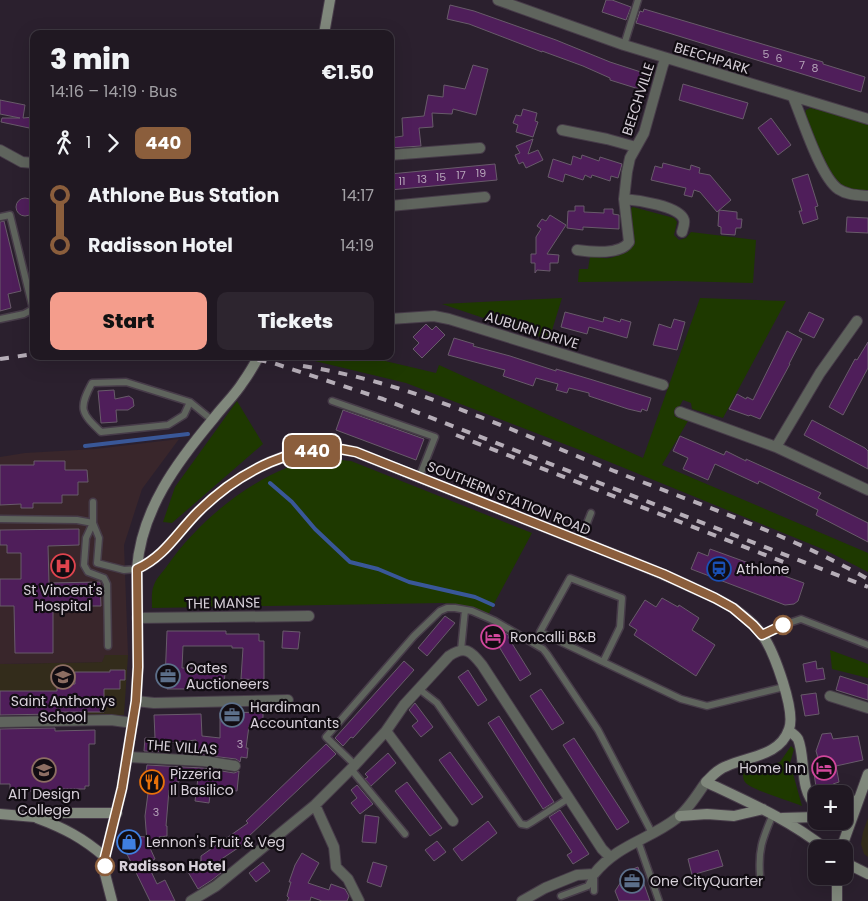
<!DOCTYPE html>
<html lang="en">
<head>
<meta charset="utf-8">
<style>
  body { margin:0; font-family:Poppins,sans-serif; background:#2d252f; color:#f1f3f6; height:100vh; display:flex; flex-direction:column; font-size:19px; white-space:nowrap }
  * { box-sizing:border-box; margin:0 }
  p { font-size:16px; color:#a2a0a5 }
  .icon { flex:none; width:28px; height:28px; fill:none; stroke:currentColor; stroke-width:2; stroke-linecap:round; stroke-linejoin:round }
  .map { position:relative; flex:1; overflow:hidden }
  .sheet { position:absolute; left:30px; top:30px; width:364px; height:330px; display:flex; flex-direction:column; background:#201822; border-radius:10px; box-shadow:0 5px 20px #0002,0 0 0 1px #3d3740 }
  .sheet>* { flex:none }
  .badge { padding:0 10px; border-radius:8px; font-size:18px; line-height:32px }
  .buttons { position:absolute; left:808px; top:785px; display:grid; gap:10px }
  .buttons a { display:grid; place-items:center; width:45px; height:45px; border-radius:10px; background:#201822; box-shadow:0 5px 20px #0002,0 0 0 1px #3d3740; font-size:25px }
  .map>.badge { position:absolute; translate:-50% -50%; box-shadow:0 0 0 2px #fff }
  .legs { display:flex; align-items:center; gap:8px; height:55px; padding:0 20px; font-size:16px }
  .legs p { margin-inline-start:auto }
  .headline { display:flex; align-items:center; justify-content:space-between; height:85px; padding:0 20px }
  h1 { font-size:28px; font-weight:800; line-height:38px }
  .button { display:flex; gap:10px; margin-top:auto; padding:10px 20px }
  .button a { flex:1; height:58px; border-radius:10px; background:#f49d8c; color:#111; font-size:20px; font-weight:800; line-height:58px; text-align:center }
  .button a+a { background:#2d252f; color:#f1f3f6 }
  ul { padding:0 20px; list-style:none }
  li { display:flex; align-items:center; gap:18px; height:50px; font-size:19px }
  li i { display:grid; place-items:center; width:8px; height:100%; margin:0 6px; background:currentColor }
  li i::after { content:''; width:12px; height:12px; margin:-6px; border:4px solid; border-radius:50%; background:#201822 }
  li p { margin-inline-start:auto }
  li:first-child i { background:linear-gradient(#0000 50%,currentColor 0) }
  li:last-child i { background:linear-gradient(currentColor 50%,#0000 0) }
  .map>svg:first-child { display:block }
  .education { fill:#332c1b }
  .medical { fill:#39262b }
  .green { fill:#1e3900 }
  .lines { fill:none; stroke-linecap:round; stroke-linejoin:round }
  .stream { stroke:#395798; stroke-width:4 }
  .building { fill:#4f1e5a; stroke:#685b6a }
  .lane-casing { stroke:#473c49; stroke-width:9 }
  .street-casing { stroke:#473c49; stroke-width:12 }
  .secondary-casing { stroke:#473c49; stroke-width:12 }
  .lane { stroke:#5f645d; stroke-width:6 }
  .street { stroke:#5f645d; stroke-width:10 }
  .secondary { stroke:#80887c; stroke-width:10 }
  .rail { stroke:#b6aeb8; stroke-width:4; stroke-dasharray:9 9; stroke-linecap:butt }
  .line-1-casing { stroke:#fff; stroke-width:11 }
  .line-1 { stroke:#8b5e3c; stroke-width:8 }
  .stop-1-dot { fill:#fff; stroke:#8b5e3c; stroke-width:2.5 }
  .labels { text-anchor:middle; dominant-baseline:central; stroke-width:4.5; stroke-linejoin:round; paint-order:stroke }
  .number-label { font-size:11px; fill:#b5a4b9 }
  .street-label { font-size:14px; fill:#d7d0d9; stroke:#110c12 }
  .poi-label { font-size:14px; fill:#d7d0d9; stroke:#110c12; text-anchor:start }
  .stop-label { font-size:14px; font-weight:bold; fill:#d7d0d9; stroke:#110c12; text-anchor:start }
</style>
</head>
<body>
<div class="map">
<svg width="868" height="901" viewBox="0 0 868 901">
  <rect width="100%" height="100%" fill="#2b202e"/>
  <!-- education -->
  <path class="education" d="M104,655H128L124,715L0,714V664L102,662Z
    M868,818V857L864,854L861,844L863,832Z"/>
  <!-- medical -->
  <path class="medical" d="M179,439L142,489L124,545L128,655H105L102,662L0,664V457L25,453L95,449Z"/>
  <!-- green -->
  <path class="green" d="M810,108L835,114L868,125V191C859,190 848,191 841,186C825,174 813,133 805,114L806,110Z
    M633,207L674,218L677,222L674,235L679,240L686,238L691,232L756,240L753,283L676,281L578,282L579,269H588L590,257C597,256 602,259 609,258C614,258 619,254 623,252C641,240 628,225 630,209Z
    M562,298L549,340L442,304Z
    M700,298L786,301L723,418L692,409L691,403L683,400L674,416L688,421L662,465L868,553V572L825,550L585,452L406,383L294,356H364L436,373L439,365L643,458Z
    M237,401L263,444L172,523L163,522L175,487Z
    M321,458L351,461L532,533L488,615L458,604L441,603L152,608C152,601 151,591 154,585C156,578 163,572 167,566C201,517 262,468 321,458Z
    M830,650L868,664V678L832,669Z
    M791,746L794,749L790,763L802,806C789,801 756,791 747,784C743,781 743,777 743,773L780,762Z"/>
  <g class="lines">
    <!-- stream -->
    <path class="stream" d="M85,446L188,434
      M270,483L292,502L315,529L350,562L378,569L409,582L475,597L493,605"/>
  </g>
  <!-- building -->
  <path class="building" d="M606,0H612L631,7L626,20L602,12Z
    M450,5L474,11L556,40L610,62L647,74L642,90L610,80V78L583,66L542,51V52L469,24L447,19Z
    M644,9L823,62V64L865,77L861,92L636,23L640,11L643,12Z
    M473,65L488,69L476,115L453,109L452,114L432,113L433,127L419,128L421,146L390,148V138L403,136L402,118L424,116L428,95L443,97L444,85L465,89Z
    M683,84L748,103L743,119L679,100Z
    M0,100L25,105L23,118L34,117V129L1,122L2,118H20L0,114Z
    M523,109L537,113L535,121L538,122L533,137L516,132L518,125L513,123L516,115L521,116Z
    M771,118L791,145L778,155L758,128Z
    M533,139L528,154L538,150L543,160L526,168L523,162L519,164L515,155L520,153L516,146Z
    M582,155L599,161L600,157L622,164L618,178L611,176L610,181L592,175L591,178L585,175L583,180L565,174L563,182L548,177L553,159L571,165L573,156L581,159Z
    M663,163L690,170L691,165L700,168L699,173L710,175L731,200L717,212L700,192L694,190L692,197L684,195L686,188L651,180L655,166L662,168Z
    M495,164L497,180L390,190V174Z
    M808,174L818,206L815,207L818,219L803,224L799,211H802L792,179Z
    M16 207a9 9 0 1 1 18 0a9 9 0 1 1-18 0Z
    M575,206H584V212L604,213V209H613V214L619,215V229L583,227V230L567,228L568,211H575Z
    M719,210L737,212V219H742L741,228H736L735,235L721,234V227L718,226Z
    M550,215L566,225L547,254L559,255L558,263H550V271L537,270L535,273V263H531V254H536V237L541,229L537,226L542,219L546,221Z
    M847,217L868,218V233L846,232Z
    M4,221L21,291L8,294L11,308L0,311V222Z
    M565,312L603,322L604,317L620,322L621,319L631,322L627,338L589,327L587,334L561,327Z
    M809,312L824,319L814,338L799,331Z
    M674,319L685,322L677,350L653,345L659,324L671,328Z
    M426,324L432,330L436,326L445,335L422,358L413,349L419,343L413,337Z
    M787,331L802,339L789,364H790L760,419L750,415L749,416L729,409L737,394L746,399L747,397L753,400Z
    M454,338L474,344L473,346L510,356L556,371V369L593,380L651,398L647,411L642,409L641,412L628,409L589,396V393L569,388L567,393L556,390L558,384L536,378L533,386L503,376L505,370L448,355Z
    M868,342V368L843,415L829,407L855,359L857,360Z
    M114,390L115,399L129,396L133,399L134,406L128,410H116L117,422L101,423L98,391Z
    M343,410L424,439L416,460L336,430Z
    M812,420L865,448L868,451V469L804,435Z
    M680,436L724,455L726,451L746,461V459L821,493L818,498L868,523V542L816,515L818,510L759,481L758,484L715,464L708,480L683,469L688,458L673,451Z
    M34,461H65V470H87L88,482H78V495H62V503H33V508H21V504L0,505V465H34Z
    M79,529V545L48,546L49,583L100,582L101,606H53V653H15L14,606H0V579H21V553H7V545H0V530Z
    M710,549L804,583L798,601L794,604L785,605L691,569L698,552L708,556Z
    M662,598L678,607L679,605L699,618L692,630L715,645L696,676L634,635L637,630L629,625L645,600L656,607Z
    M445,616L455,623L427,656L418,648Z
    M497,628L510,636L508,637L531,674L520,681L498,645L495,647L486,635Z
    M167,631H226V634H259V641H264V680L241,679L243,648H232V646H183L182,668H205V670L225,671L224,689H167V681H165Z
    M283,631L300,632L298,649L282,648Z
    M404,661L414,670L353,738L351,737L343,746L335,738Z
    M816,661L817,669L823,668L825,679L806,682L803,664Z
    M110,670H125V680H120V689H104V712H55V714L0,715V691H57V684H75V672H110Z
    M468,670L487,700L478,706L458,677Z
    M840,676L868,685V700L836,690Z
    M541,689L564,723L552,730L530,696Z
    M816,693L819,714L805,716L801,695Z
    M415,703L433,727L421,737L412,726L418,721L409,710Z
    M263,712V726H249L246,748H248L247,758L241,757L240,762L236,759L195,754L196,740L168,743L167,752L144,751L145,738H155L154,715L201,714L202,736L220,738V713Z
    M499,716L554,802L543,809L488,723Z
    M55,728V731L95,730V744H89V786H85V789H61V791H10V784H0V729Z
    M831,733L833,739L858,736L863,760L836,766L839,782L833,784L834,792L817,794L813,766L820,765L816,751L822,734Z
    M574,738L629,822L617,830L563,745Z
    M326,744L336,754L335,755L248,837L250,840L220,860L226,869L212,880L198,889L188,872L190,871L188,866L201,861V856L248,823L246,821Z
    M450,752L483,797L472,805L439,760Z
    M388,753L396,763L371,786L365,779L368,777L365,774Z
    M147,765L203,768L234,773L239,771L237,791L211,788L209,803L195,801L198,778L179,776V782H176L175,790H169L166,826H167V836L159,837L160,841L147,842L145,816L150,778H145Z
    M407,782L442,828L430,836L395,791Z
    M357,785L373,804L360,814L351,803L357,798L351,790Z
    M560,810L589,854L573,864L567,855L572,852L549,817Z
    M365,815L379,817L376,843L362,842Z
    M488,821L497,833L462,861L453,849Z
    M128,835L145,837L155,859L147,863L157,884L165,880L175,901H150L125,850Z
    M437,841L446,852L434,861L425,850Z
    M718,850L723,866L692,875L688,859Z
    M302,853L319,863L308,883L329,890L331,884L345,889L349,896L347,901H322L311,897L310,901H287L289,898L287,896L291,882H289L295,865Z
    M263,862L270,871L256,882L249,873Z
    M373,862L387,866L381,887L367,882Z
    M638,867L650,901H619L615,891L628,871Z"/>
  <g class="lines">
    <!-- lane casing -->
    <g class="lane-casing">
      <path id="lane" d="M624,45L638,0
        M0,217L10,215L33,309L24,314L0,319
        M332,401L435,437L419,478
        M190,402L184,415L168,425L101,432C81,413 78,409 92,383L126,382L190,402L212,420
        M93,502V523L86,538L84,565L88,572L104,578L107,584L108,646
        M0,519L77,520L93,523
        M93,523L99,538L97,563L124,570L137,569
        M580,541L591,513
        M762,635L783,625L801,619L868,645
        M461,650L465,610
        M603,662L620,627L622,598L570,578L540,632L681,699L707,706L784,687
        M419,689L437,703L521,824L527,825L532,822L569,798
        M355,765L326,737L414,636L440,611L447,608H455L472,611L495,621L543,649L547,654L598,730L652,833
        M351,769L405,834
        M638,841L659,901
        M594,875V891
        M760,875C758,848 763,838 773,814
        M561,896L588,886L594,874"/>
    </g>
    <!-- street casing -->
    <g class="street-casing">
      <path id="street" d="M498,0L624,45L868,119
        M793,97C802,118 820,176 838,189C847,195 857,195 868,196
        M562,130L607,139L636,147
        M0,150L22,162L34,163
        M390,155L480,148
        M624,199C637,200 680,206 684,220C685,224 683,228 682,232
        M390,206L485,197
        M577,250C591,252 621,255 629,242L624,199L627,172L630,158L644,133L663,65L666,58
        M390,319L434,316L449,319L663,385
        M857,321L820,373L776,447L868,490
        M680,412L776,447
        M137,618L309,616
        M830,696L868,708
        M136,701L154,703L288,700
        M0,722L111,720L133,723
        M386,731L453,821
        M128,757L204,761L235,766
        M315,805L334,847L336,867L348,879L359,901
        M191,901L216,886L315,805L355,765L386,731L404,705L449,656C465,645 471,651 482,665L602,849L610,857
        M522,901L545,888L577,875L594,874C618,844 649,840 677,818C689,809 698,793 706,782"/>
    </g>
    <!-- secondary casing -->
    <g class="secondary-casing">
      <path id="secondary" d="M324,34L330,0
        M137,569C165,556 177,533 198,512C237,473 299,438 356,452C436,485 517,516 598,548C628,560 659,572 689,586C704,593 719,599 733,608C743,615 756,625 763,636C774,652 796,711 789,729C780,756 749,756 727,766C718,769 713,775 706,782C748,802 790,820 826,849
        M789,731C792,733 796,736 798,739C806,758 799,791 816,805
        M844,806L857,800
        M0,814L35,817L62,813H117
        M680,816L707,814L734,816L763,809
        M37,818C64,828 83,838 105,857
        M782,818L816,817
        M841,849L868,774
        M844,862L868,874
        M837,876V901
        M112,901L105,874V857L122,788L136,701L138,667L137,569C141,510 177,462 214,418C223,406 235,395 243,382C249,374 254,365 259,356"/>
    </g>
    <!-- lane -->
    <use href="#lane" class="lane"/>
    <!-- street -->
    <use href="#street" class="street"/>
    <!-- secondary -->
    <use href="#secondary" class="secondary"/>
    <!-- rail -->
    <path class="rail" d="M240,356L273,363L383,399L868,587
      M0,359L34,354
      M303,366C412,383 513,431 614,471C700,505 788,534 868,579
      M456,435L791,565"/>
  </g>
  <g class="lines">
    <!-- line-1 casing -->
    <g class="line-1-casing">
      <path id="line-1" d="M105,866V857L122,788L136,701L138,667L137,569C165,556 177,533 198,512C237,473 299,438 356,452L663,574L715,598L733,608L753,625L762,635L783,625"/>
    </g>
    <!-- line-1 -->
    <use href="#line-1" class="line-1"/>
  </g>
  <!-- icons -->
  <defs>
    <g id="hospital-ring" transform="scale(1.25)"><circle r="9.5" fill="#110c12" stroke="#e0444e" stroke-width="1.5"/><path d="M-5-5h3v3.5h4V-5h3V5h-3V1.5h-4V5h-3Z" fill="#e0444e"/></g>
    <g id="station-ring" transform="scale(1.25)"><circle r="9.5" fill="#110c12" stroke="#1a4fb4" stroke-width="1.5"/><path d="M-3-6H3Q5-6 5-4V2Q5 4 3 4L4.5 6H3L1.5 4h-3L-3 6H-4.5L-3 4Q-5 4-5 2V-4Q-5-6-3-6ZM-3.5-4v3h7v-3ZM-3.5 1v1.5H-2V1ZM2 1v1.5H3.5V1Z" fill="#1a4fb4"/></g>
    <g id="hotel-ring" transform="scale(1.25)"><circle r="9.5" fill="#110c12" stroke="#d1479c" stroke-width="1.5"/><path d="M-6-4.5h1.5V1H6V5H4.5V3h-9V5H-6ZM-4 0a1.8 1.8 0 1 1 3.6 0ZM.5 0V-2.5h3Q6-2.5 6 0Z" fill="#d1479c"/></g>
    <g id="office-ring" transform="scale(1.25)"><circle r="9.5" fill="#110c12" stroke="#5c6f8a" stroke-width="1.5"/><path d="M-6-3h4V-5.5h4V-3h4V5H-6ZM-1-4.5V-3h2v-1.5ZM-6 0V1H6V0Z" fill="#5c6f8a"/></g>
    <g id="school-ring" transform="scale(1.25)"><circle r="9.5" fill="#110c12" stroke="#8d6e63" stroke-width="1.5"/><path d="M0-5L7-2L0 1L-7-2ZM-4 1L0 2.5L4 1V4Q0 6-4 4Z" fill="#8d6e63"/></g>
    <g id="university-ring" transform="scale(1.25)"><circle r="9.5" fill="#110c12" stroke="#8d6e63" stroke-width="1.5"/><path d="M0-5L7-2L0 1L-7-2ZM-4 1L0 2.5L4 1V4Q0 6-4 4Z" fill="#8d6e63"/></g>
    <g id="restaurant-ring" transform="scale(1.25)"><circle r="9.5" fill="#110c12" stroke="#e8710a" stroke-width="1.5"/><path d="M-5-6h1v4h1v-4h1v4h1v-4h1v5L-1.5 .5V6h-2V.5L-5-1ZM5-6V6H3V1.5H1.5Q1.5-4 5-6Z" fill="#e8710a"/></g>
    <g id="shop-ring" transform="scale(1.25)"><circle r="9.5" fill="#110c12" stroke="#3f7fe0" stroke-width="1.5"/><path d="M-5-2.5h2.3a2.7 3.5 0 0 1 5.4 0H5L5.5 6h-11ZM-1.5-2.5h3a1.5 2.3 0 0 0-3 0Z" fill="#3f7fe0"/></g>
  </defs>
  <g fill-rule="evenodd">
    <use href="#hospital-ring" x="63" y="566"/>
    <use href="#station-ring" x="719" y="569"/>
    <use href="#hotel-ring" x="493" y="637"/>
    <use href="#office-ring" x="168" y="676"/>
    <use href="#school-ring" x="63" y="677"/>
    <use href="#office-ring" x="232" y="715"/>
    <use href="#hotel-ring" x="824" y="768"/>
    <use href="#university-ring" x="44" y="770"/>
    <use href="#restaurant-ring" x="152" y="782"/>
    <use href="#shop-ring" x="129" y="842"/>
    <use href="#office-ring" x="632" y="881"/>
  </g>
  <!-- markers -->
  <g class="stop-1-dot">
    <circle cx="783" cy="625" r="9"/>
    <circle cx="105" cy="866" r="9"/>
  </g>
  <g class="labels">
    <!-- number labels -->
    <g class="number-label">
      <text x="766" y="54">5</text>
      <text x="779" y="58">6</text>
      <text x="802" y="65">7</text>
      <text x="815" y="68">8</text>
      <text x="481" y="173">19</text>
      <text x="461" y="175">17</text>
      <text x="441" y="177">15</text>
      <text x="422" y="179">13</text>
      <text x="402" y="181">11</text>
      <text x="240" y="744">3</text>
      <text x="156" y="812">3</text>
    </g>
    <!-- street labels -->
    <g class="street-label">
      <text transform="translate(712 58) rotate(17)">BEECHPARK</text>
      <text transform="translate(638 99) rotate(-72)">BEECHVILLE</text>
      <text transform="translate(532 330) rotate(17)">AUBURN DRIVE</text>
      <text transform="translate(509 498) rotate(22)">SOUTHERN STATION ROAD</text>
      <text transform="translate(223 603) rotate(-1)">THE MANSE</text>
      <text transform="translate(182 747) rotate(4)">THE VILLAS</text>
    </g>
    <!-- poi labels -->
    <g class="poi-label">
      <text x="736" y="569">Athlone</text>
      <text x="63" y="590" text-anchor="middle">St Vincent's<tspan x="63" dy="16">Hospital</tspan></text>
      <text x="510" y="637">Roncalli B&amp;B</text>
      <text x="186" y="668">Oates<tspan x="186" dy="16">Auctioneers</tspan></text>
      <text x="63" y="701" text-anchor="middle">Saint Anthonys<tspan x="63" dy="16">School</tspan></text>
      <text x="250" y="707">Hardiman<tspan x="250" dy="16">Accountants</tspan></text>
      <text x="806" y="768" text-anchor="end">Home Inn</text>
      <text x="170" y="774">Pizzeria<tspan x="170" dy="16">Il Basilico</tspan></text>
      <text x="44" y="794" text-anchor="middle">AIT Design<tspan x="44" dy="16">College</tspan></text>
      <text x="146" y="842">Lennon's Fruit &amp; Veg</text>
      <text x="650" y="881">One CityQuarter</text>
    </g>
    <!-- stop labels -->
    <g class="stop-label">
      <text x="119" y="866">Radisson Hotel</text>
    </g>
  </g>
</svg>
<div class="buttons">
<a>+</a>
<a>−</a>
</div>
<b class="badge" style="left:312px;top:451px;background:#8b5e3c;color:#fff">440</b>
<section class="sheet">
<div class="headline"><div><h1>3 min</h1><p>14:16 – 14:19 · Bus</p></div><b>€1.50</b></div>
<div class="legs"><svg class="icon" aria-label="walk" viewBox="0 0 24 24"><circle cx="13" cy="4" r="2"/><path d="M13 8l-2 6 4 7M11 14l-3 7M7 12l3-4h3l4 4"/></svg>1<svg class="icon" aria-label="forward" viewBox="0 0 24 24"><path d="M9 5l7 7-7 7"/></svg><b class="badge" style="background:#8b5e3c;color:#fff">440</b></div>
<ul>
<li><i style="color:#8b5e3c"></i><b>Athlone Bus Station</b><p>14:17</p></li>
<li><i style="color:#8b5e3c"></i><b>Radisson Hotel</b><p>14:19</p></li>
</ul>
<div class="button"><a>Start</a><a>Tickets</a></div>
</section>
</div>
</body>
</html>
